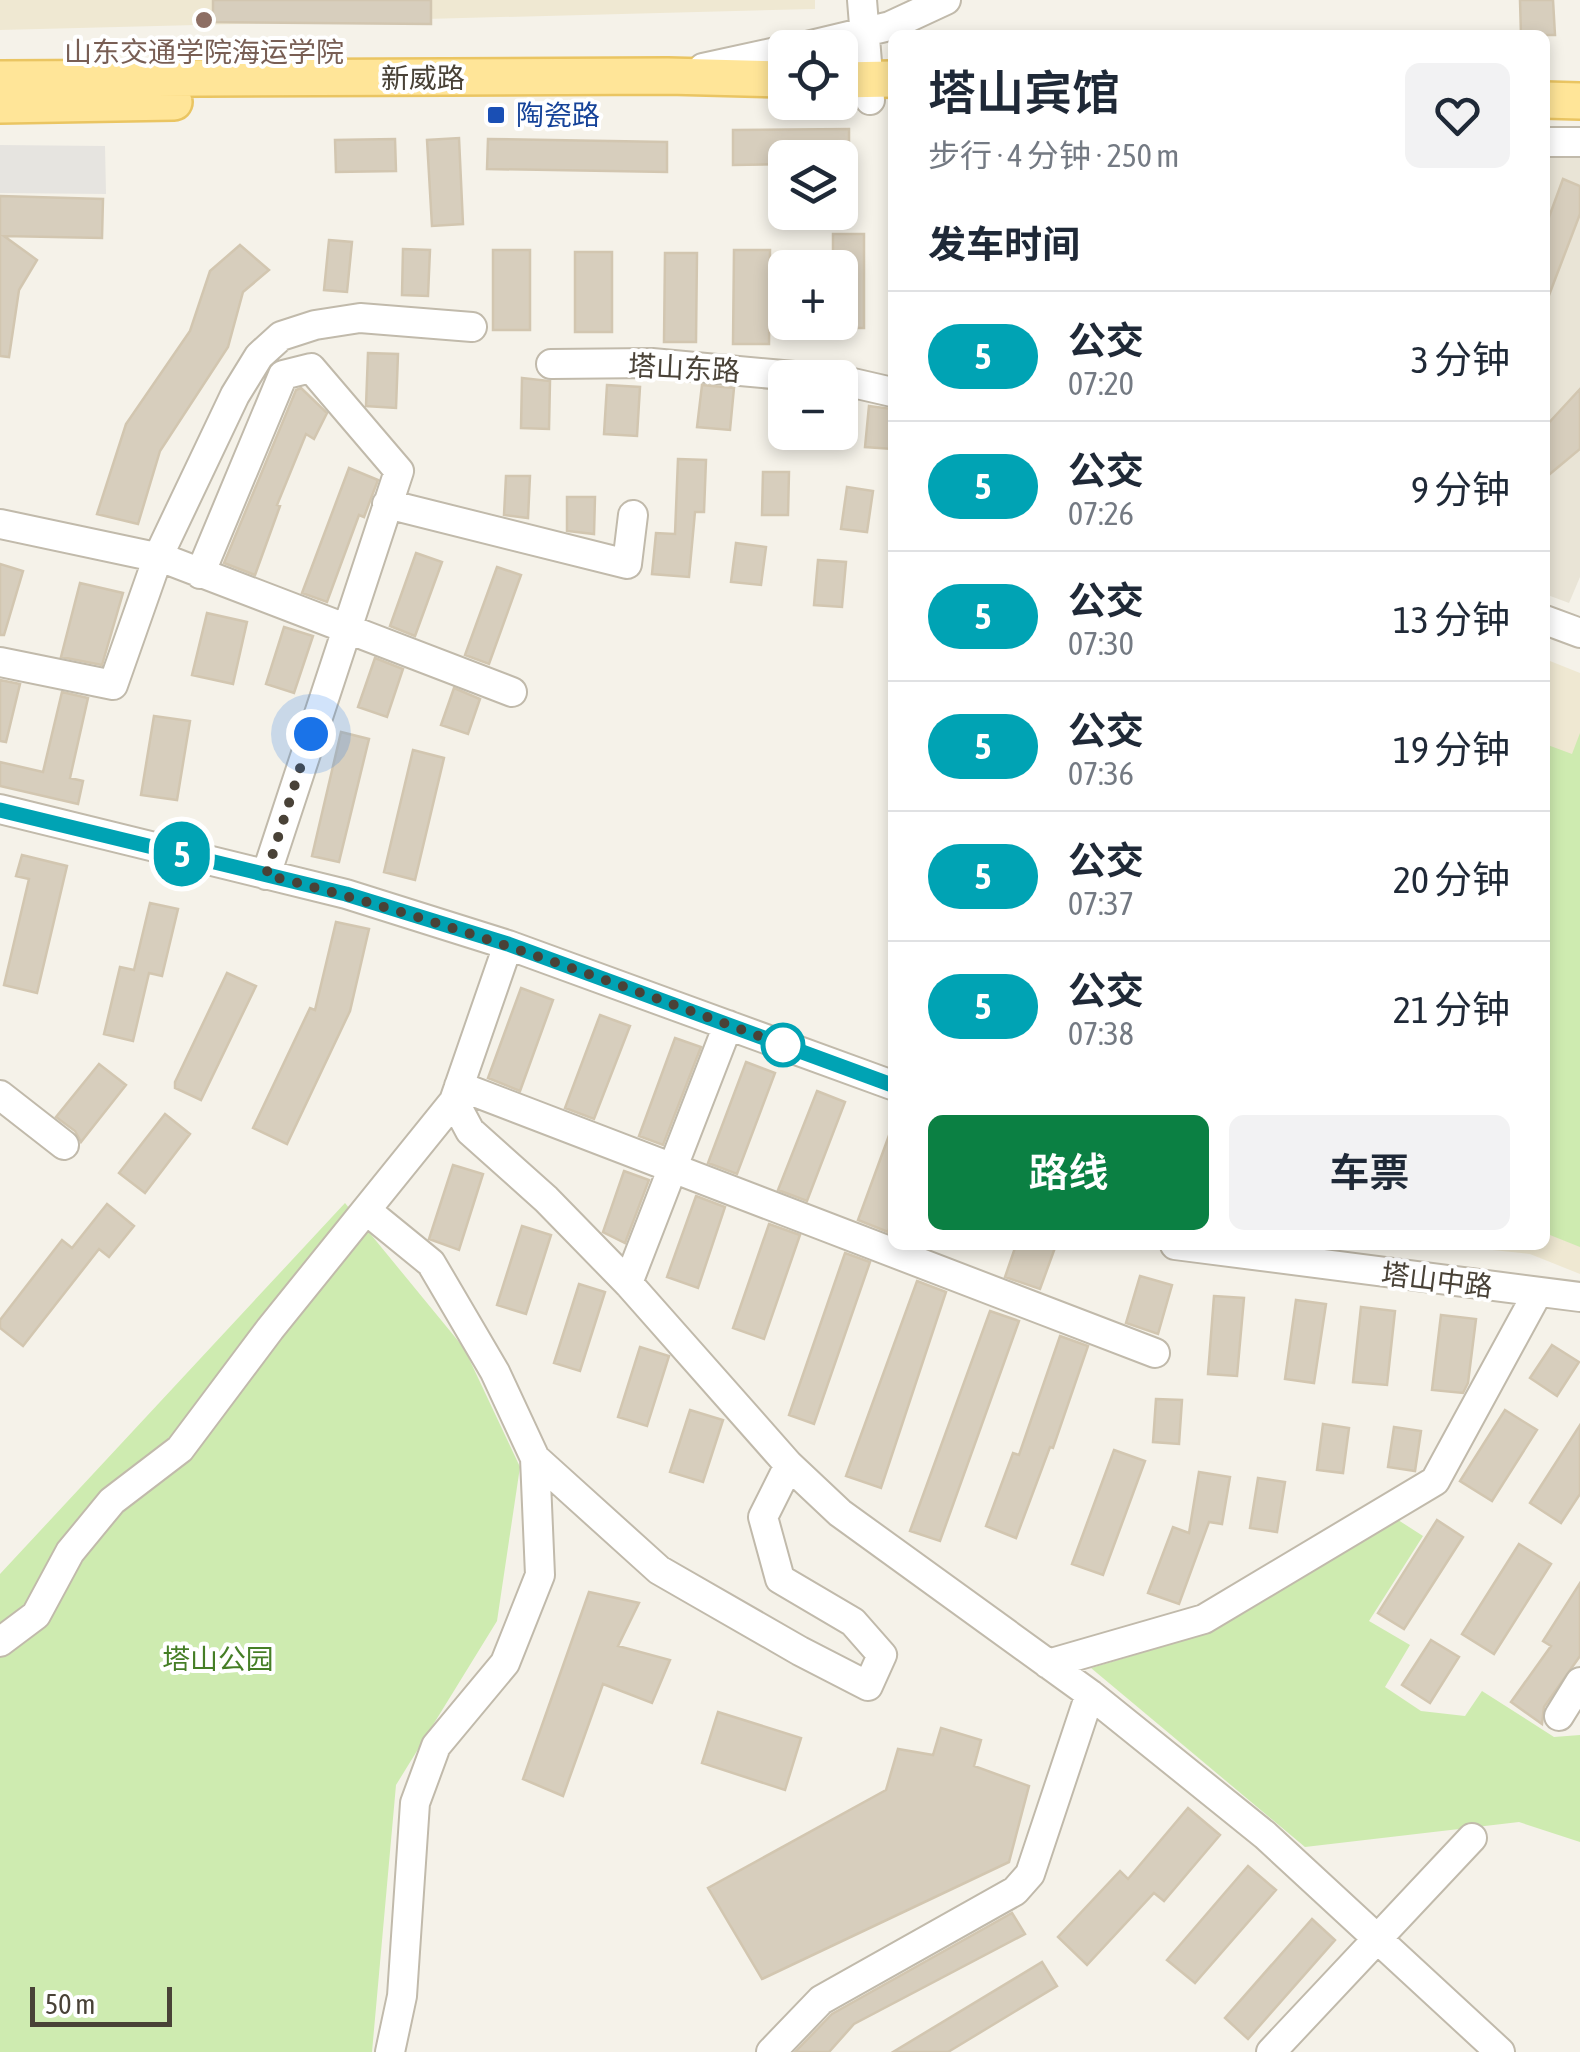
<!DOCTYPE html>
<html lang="zh">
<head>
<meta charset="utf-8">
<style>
  body { margin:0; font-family:"Asap Condensed","Noto Sans SC",sans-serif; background:#f2f2f3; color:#1f2937; height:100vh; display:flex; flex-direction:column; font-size:38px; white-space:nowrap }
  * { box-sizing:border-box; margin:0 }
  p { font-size:32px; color:#747a83 }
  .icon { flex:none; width:55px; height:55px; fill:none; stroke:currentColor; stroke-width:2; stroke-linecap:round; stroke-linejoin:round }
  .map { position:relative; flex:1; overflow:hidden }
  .side { position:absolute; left:888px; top:30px; width:662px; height:1220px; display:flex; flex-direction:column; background:#fff; border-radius:15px; box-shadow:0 5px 15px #0003 }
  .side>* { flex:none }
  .badge { padding:0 20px; border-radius:32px; font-size:35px; line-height:65px }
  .buttons { position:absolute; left:768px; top:30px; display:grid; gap:20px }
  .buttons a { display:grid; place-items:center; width:90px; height:90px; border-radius:15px; background:#fff; box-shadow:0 5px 15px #0003; font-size:50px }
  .scale { position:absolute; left:30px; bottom:25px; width:142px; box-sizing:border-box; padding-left:10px; border:5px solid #494237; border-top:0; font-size:28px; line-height:35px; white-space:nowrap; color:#494237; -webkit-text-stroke:8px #fff; paint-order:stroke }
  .you { position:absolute; width:50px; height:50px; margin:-25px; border:8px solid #fff; border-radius:50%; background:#1a73e8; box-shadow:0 0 0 15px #1a73e833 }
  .map>.badge { position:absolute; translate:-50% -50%; box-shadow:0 0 0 5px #fff }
  h2 { padding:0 40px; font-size:38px; line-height:90px }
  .round { display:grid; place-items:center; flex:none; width:105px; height:105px; border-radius:15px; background:#f2f2f3 }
  .overview { display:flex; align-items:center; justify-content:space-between; height:170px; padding:0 40px }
  h1 { font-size:48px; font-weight:600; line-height:75px }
  .cta { display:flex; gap:20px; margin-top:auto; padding:20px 40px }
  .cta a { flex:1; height:115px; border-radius:15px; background:#0b8043; color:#fff; font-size:40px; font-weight:600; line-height:115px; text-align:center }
  .cta a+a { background:#f2f2f3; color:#1f2937 }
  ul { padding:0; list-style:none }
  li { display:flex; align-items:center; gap:30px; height:130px; padding:0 40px; border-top:2px solid #e0e1e3 }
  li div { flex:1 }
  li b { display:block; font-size:38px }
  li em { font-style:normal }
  li .badge { min-width:110px; font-weight:700; text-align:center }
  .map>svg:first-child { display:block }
  .residential { fill:#e9e4d6 }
  .education { fill:#efe8d2 }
  .green { fill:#ceebb0 }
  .parking { fill:#e6e4e0 }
  .building { fill:#d7cebd; stroke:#d2c6b0; stroke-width:2.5 }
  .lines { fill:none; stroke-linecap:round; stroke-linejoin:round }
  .minor-casing { stroke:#c1baab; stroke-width:32 }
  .major-casing { stroke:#eac562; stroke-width:40 }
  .minor { stroke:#fff; stroke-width:28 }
  .major { stroke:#ffe598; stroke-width:35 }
  .line-casing { stroke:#fff; stroke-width:22 }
  .line { stroke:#00a3b4; stroke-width:15 }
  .walk { stroke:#494237; stroke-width:10; stroke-dasharray:0 18 }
  .education-dot { fill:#8d6e63; stroke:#fff; stroke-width:4 }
  .transit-dot { fill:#1a4fb4; stroke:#fff; stroke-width:4 }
  .stop-dot { fill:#fff; stroke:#00a3b4; stroke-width:5 }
  .labels { text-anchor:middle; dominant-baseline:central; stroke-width:8; stroke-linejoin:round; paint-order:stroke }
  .education-label { font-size:28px; fill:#785e54; stroke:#fff }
  .street-label { font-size:28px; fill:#494237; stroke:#fff }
  .transit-label { font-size:28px; fill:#164399; stroke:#fff; text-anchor:start }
  .park-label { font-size:28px; fill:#457e26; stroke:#fff }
</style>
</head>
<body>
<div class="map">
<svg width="1580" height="2052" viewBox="0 0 1580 2052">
  <rect width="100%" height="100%" fill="#f5f2e9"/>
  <!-- residential -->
  <path class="residential" d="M1545,156H1580V577L1569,603L1545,594Z"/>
  <!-- education -->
  <path class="education" d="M0,0H815V9L0,30Z
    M1545,659L1580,673V1274L1530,1254L1445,1245H1545Z"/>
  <!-- green -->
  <path class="green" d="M1580,733V1247L1545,1233V744L1572,754Z
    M345,1203L464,1348L520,1467L497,1621L396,1785L372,2052H0V1574Z
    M1395,1518L1423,1536L1369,1621L1410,1645L1385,1687L1421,1711L1465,1716L1482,1691L1554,1737L1580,1735V1842L1519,1822L1305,1847L1091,1668L1209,1633Z"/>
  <!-- parking -->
  <path class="parking" d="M0,145L105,146L106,194L0,193Z"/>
  <!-- building -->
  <path class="building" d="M213,0H431V24L213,22Z
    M1520,0H1553L1555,35H1521Z
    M849,129V158H785V164L733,165V130Z
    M459,138L463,224L432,226L427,140Z
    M395,139L396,171L336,172L335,140Z
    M488,139L667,142V172L487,169Z
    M1563,179L1580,186V214L1546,303L1545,228Z
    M0,196L103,199L102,238L4,236L37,260L19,290L9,357L0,356Z
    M833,234H864V328H840V268H833Z
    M329,240L352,242L347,292L324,290Z
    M240,245L269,270L243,292L228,347L160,451L138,524L97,514L126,424L190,331L210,271Z
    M403,249L430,250L428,296L402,295Z
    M493,250H530V330H493Z
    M734,250H770L769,344H733Z
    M575,252H612V332H575Z
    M665,253H697L696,342H664Z
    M368,353L398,354L396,408L366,406Z
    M522,378L550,381L549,429L521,428Z
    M607,385L640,387L637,436L604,434Z
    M702,385L734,388L730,430L697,427Z
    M301,388L327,413L314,439L306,434L277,505L280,506L255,575L224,563L296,390Z
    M1580,389V449L1545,478V427Z
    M869,406L892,409V449L865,447Z
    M678,459L706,460L704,512H695L689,577L652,574L656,533L675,534Z
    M349,468L378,480L364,517L359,515L327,602L302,593Z
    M763,472H789L788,515H762Z
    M506,476H530L528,518L504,515Z
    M847,487L873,491L867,532L841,529Z
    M567,497H595L594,534L567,531Z
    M736,543L766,547L761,585L731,582Z
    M416,553L442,562L415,636L390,626Z
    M818,560L846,562L842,607L814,605Z
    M0,564L23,571L4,635H0Z
    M497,567L521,575L489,664L465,655Z
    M80,583L123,593L102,665L61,657Z
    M207,613L247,622L233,684L192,675Z
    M284,627L313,636L294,693L266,684Z
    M375,658L403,669L387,717L358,707Z
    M0,680L20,684L6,742L0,741Z
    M454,688L480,699L468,734L441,725Z
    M62,692L88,698L70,778L83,781L78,804L0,786V762L43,772Z
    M154,716L190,721L177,800L141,795Z
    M341,732L369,739L339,862L312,856Z
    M413,750L444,758L415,880L384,872Z
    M22,855L67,866L37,993L4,985L29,879L16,876Z
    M150,903L178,909L162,976L149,973L133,1041L104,1034L120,967L134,970Z
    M336,922L369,929L350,1011L287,1144L253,1128L310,1008L315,1010Z
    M227,973L256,986L201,1100L175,1088V1082Z
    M521,988L553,1000L520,1091L488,1078Z
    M600,1015L630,1026L594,1119L565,1108Z
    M675,1038L701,1047L663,1145L639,1136Z
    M746,1062L775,1073L737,1174L708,1163Z
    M99,1064L126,1085L81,1142L75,1131L56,1117Z
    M817,1091L845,1102L807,1201L778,1190Z
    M165,1114L190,1134L145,1193L119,1173Z
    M891,1130L892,1220L888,1232L858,1220Z
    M453,1165L483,1174L459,1250L429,1239Z
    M624,1171L649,1180L625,1243L603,1232Z
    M696,1196L725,1207L698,1288L667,1277Z
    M107,1204L134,1226L109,1257L99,1249L23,1346L0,1328V1320L62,1240L72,1248Z
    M769,1224L800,1235L764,1339L733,1328Z
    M522,1226L551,1235L526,1314L497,1305Z
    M1016,1245H1056L1040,1289L1005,1277Z
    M845,1253L870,1262L814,1424L789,1415Z
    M1140,1276L1172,1285L1158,1334L1126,1323Z
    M917,1281L946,1292L881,1488L846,1476Z
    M579,1284L605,1292L580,1371L554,1363Z
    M1214,1296L1244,1298L1237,1376L1208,1374Z
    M1296,1300L1326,1304L1314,1383L1285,1379Z
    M1361,1307L1395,1311L1387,1385L1353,1382Z
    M990,1311L1019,1321L940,1541L910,1531Z
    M1441,1315L1476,1319L1468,1383L1463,1393L1432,1390Z
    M1060,1336L1088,1346L1053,1448L1050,1447L1016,1538L986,1526L1013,1453L1019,1455Z
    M1552,1345L1579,1362L1557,1396L1530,1378Z
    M640,1347L669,1356L647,1426L618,1417Z
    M1156,1399L1182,1400L1179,1444L1153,1442Z
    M690,1410L723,1420L703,1482L670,1472Z
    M1505,1410L1537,1430L1492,1501L1460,1481Z
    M1323,1424L1349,1428L1343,1473L1317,1470Z
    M1580,1425V1494L1561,1523L1530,1503Z
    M1394,1427L1421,1431L1415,1471L1388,1467Z
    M1114,1450L1145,1461L1103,1575L1072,1564Z
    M1199,1472L1230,1477L1222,1524L1209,1522L1179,1604L1148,1593L1173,1527L1189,1533Z
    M1258,1478L1285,1482L1277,1532L1250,1528Z
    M1437,1520L1463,1537L1404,1629L1378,1613Z
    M1519,1544L1551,1564L1494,1654L1462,1634Z
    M1580,1583V1656L1544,1707L1542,1724L1511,1702L1551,1646L1543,1641Z
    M589,1592L639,1603L618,1646L670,1660L652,1703L603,1684L563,1796L523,1779Z
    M1431,1640L1459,1657L1430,1703L1402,1685Z
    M718,1712L801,1738L785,1790L702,1763Z
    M941,1728L981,1740L974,1766L1029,1786L1009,1862L762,1979L708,1888L886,1790L898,1749L933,1755Z
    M1188,1808L1220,1835L1164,1901L1154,1893L1087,1965L1058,1937L1120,1871L1128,1879Z
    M1248,1866L1276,1890L1195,1983L1167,1960Z
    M1012,1913L1025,1934L854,2024L829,2052H795L832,2014Z
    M1312,1919L1335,1940L1248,2039L1225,2018Z
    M1042,1962L1057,1986L948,2052H893Z"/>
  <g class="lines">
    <!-- minor casing -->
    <g class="minor-casing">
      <path id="minor" d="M862,0L870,100
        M798,48L890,26L946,0
        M703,68L785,50
        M1545,142H1580
        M551,364L652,363L816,378
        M840,380L892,392
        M387,504L627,564L633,515
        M0,524L165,559L512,692
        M200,574L283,375L311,368L399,471L266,875
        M1545,620L1580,633
        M0,662L113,685L158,557L235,395L259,356L281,336L315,325L360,318L472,327
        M0,809L346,894L508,945L892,1085
        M508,945L454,1101L470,1131L546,1199L628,1283L789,1465L840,1513L1090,1694L1265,1835L1500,2052
        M459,1086L1155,1353
        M0,1095L64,1145
        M1175,1245L1580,1297
        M628,1283L728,1025
        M535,1458L659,1570L800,1651L868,1686L882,1655L853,1622L780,1579L763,1517L789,1465
        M0,1642L36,1615L70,1552L112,1501L180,1449L270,1329L366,1210
        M1048,1664L1204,1619L1435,1481L1538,1292
        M1559,1716L1580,1682
        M390,2052L402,1996L415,1803L436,1746L505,1663L540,1575L535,1458L495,1372L431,1263L366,1210L454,1101
        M771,2052L821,2000L1015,1891L1030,1874L1090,1694
        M1271,2052L1472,1838"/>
    </g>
    <!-- major casing -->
    <g class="major-casing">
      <path id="major" d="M0,79L668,76L785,79
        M840,80L892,79
        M1545,100L1580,101
        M0,105L174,102"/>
    </g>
    <!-- minor -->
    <use href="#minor" class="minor"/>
    <!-- major -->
    <use href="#major" class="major"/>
  </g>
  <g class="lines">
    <!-- line casing -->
    <g class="line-casing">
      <path id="line" d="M0,810L346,894L508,944L892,1085"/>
    </g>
    <!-- line -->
    <use href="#line" class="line"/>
    <!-- walk -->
    <path class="walk" d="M311,734L266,875C446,919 620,985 794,1049L783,1045"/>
  </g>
  <!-- markers -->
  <circle class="education-dot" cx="204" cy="20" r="10"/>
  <rect class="transit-dot" x="486" y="105" width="20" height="20" rx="5"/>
  <circle class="stop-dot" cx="783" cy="1045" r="20"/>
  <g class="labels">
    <!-- education labels -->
    <g class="education-label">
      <text x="204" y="52">山东交通学院海运学院</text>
    </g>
    <!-- street labels -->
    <g class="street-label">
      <text x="423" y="78">新威路</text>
      <text transform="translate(684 368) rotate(3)">塔山东路</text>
      <text transform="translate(1437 1280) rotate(7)">塔山中路</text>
    </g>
    <!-- transit labels -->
    <g class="transit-label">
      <text x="516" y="115">陶瓷路</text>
    </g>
    <!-- park labels -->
    <g class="park-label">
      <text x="218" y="1659">塔山公园</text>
    </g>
  </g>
</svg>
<div class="buttons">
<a><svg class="icon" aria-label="locate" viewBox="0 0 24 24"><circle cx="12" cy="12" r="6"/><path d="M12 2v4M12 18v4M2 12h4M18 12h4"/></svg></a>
<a><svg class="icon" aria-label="layers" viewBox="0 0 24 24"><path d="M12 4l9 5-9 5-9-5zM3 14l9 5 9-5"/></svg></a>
<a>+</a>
<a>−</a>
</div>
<div class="scale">50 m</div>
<div class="you" style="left:311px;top:734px"></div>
<b class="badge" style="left:182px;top:854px;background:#00a3b4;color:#fff">5</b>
<section class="side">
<div class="overview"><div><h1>塔山宾馆</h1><p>步行 · 4 分钟 · 250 m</p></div><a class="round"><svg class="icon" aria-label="heart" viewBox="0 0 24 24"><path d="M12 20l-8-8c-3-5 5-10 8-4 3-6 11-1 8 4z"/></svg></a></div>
<h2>发车时间</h2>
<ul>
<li><span class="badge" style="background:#00a3b4;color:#fff">5</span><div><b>公交</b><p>07:20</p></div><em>3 分钟</em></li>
<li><span class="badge" style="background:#00a3b4;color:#fff">5</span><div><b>公交</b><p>07:26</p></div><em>9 分钟</em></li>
<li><span class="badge" style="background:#00a3b4;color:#fff">5</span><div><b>公交</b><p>07:30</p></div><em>13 分钟</em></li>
<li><span class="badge" style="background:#00a3b4;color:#fff">5</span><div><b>公交</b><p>07:36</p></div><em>19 分钟</em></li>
<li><span class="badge" style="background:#00a3b4;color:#fff">5</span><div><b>公交</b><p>07:37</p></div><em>20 分钟</em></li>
<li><span class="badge" style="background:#00a3b4;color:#fff">5</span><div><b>公交</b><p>07:38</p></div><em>21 分钟</em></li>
</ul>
<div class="cta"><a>路线</a><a>车票</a></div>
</section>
</div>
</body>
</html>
